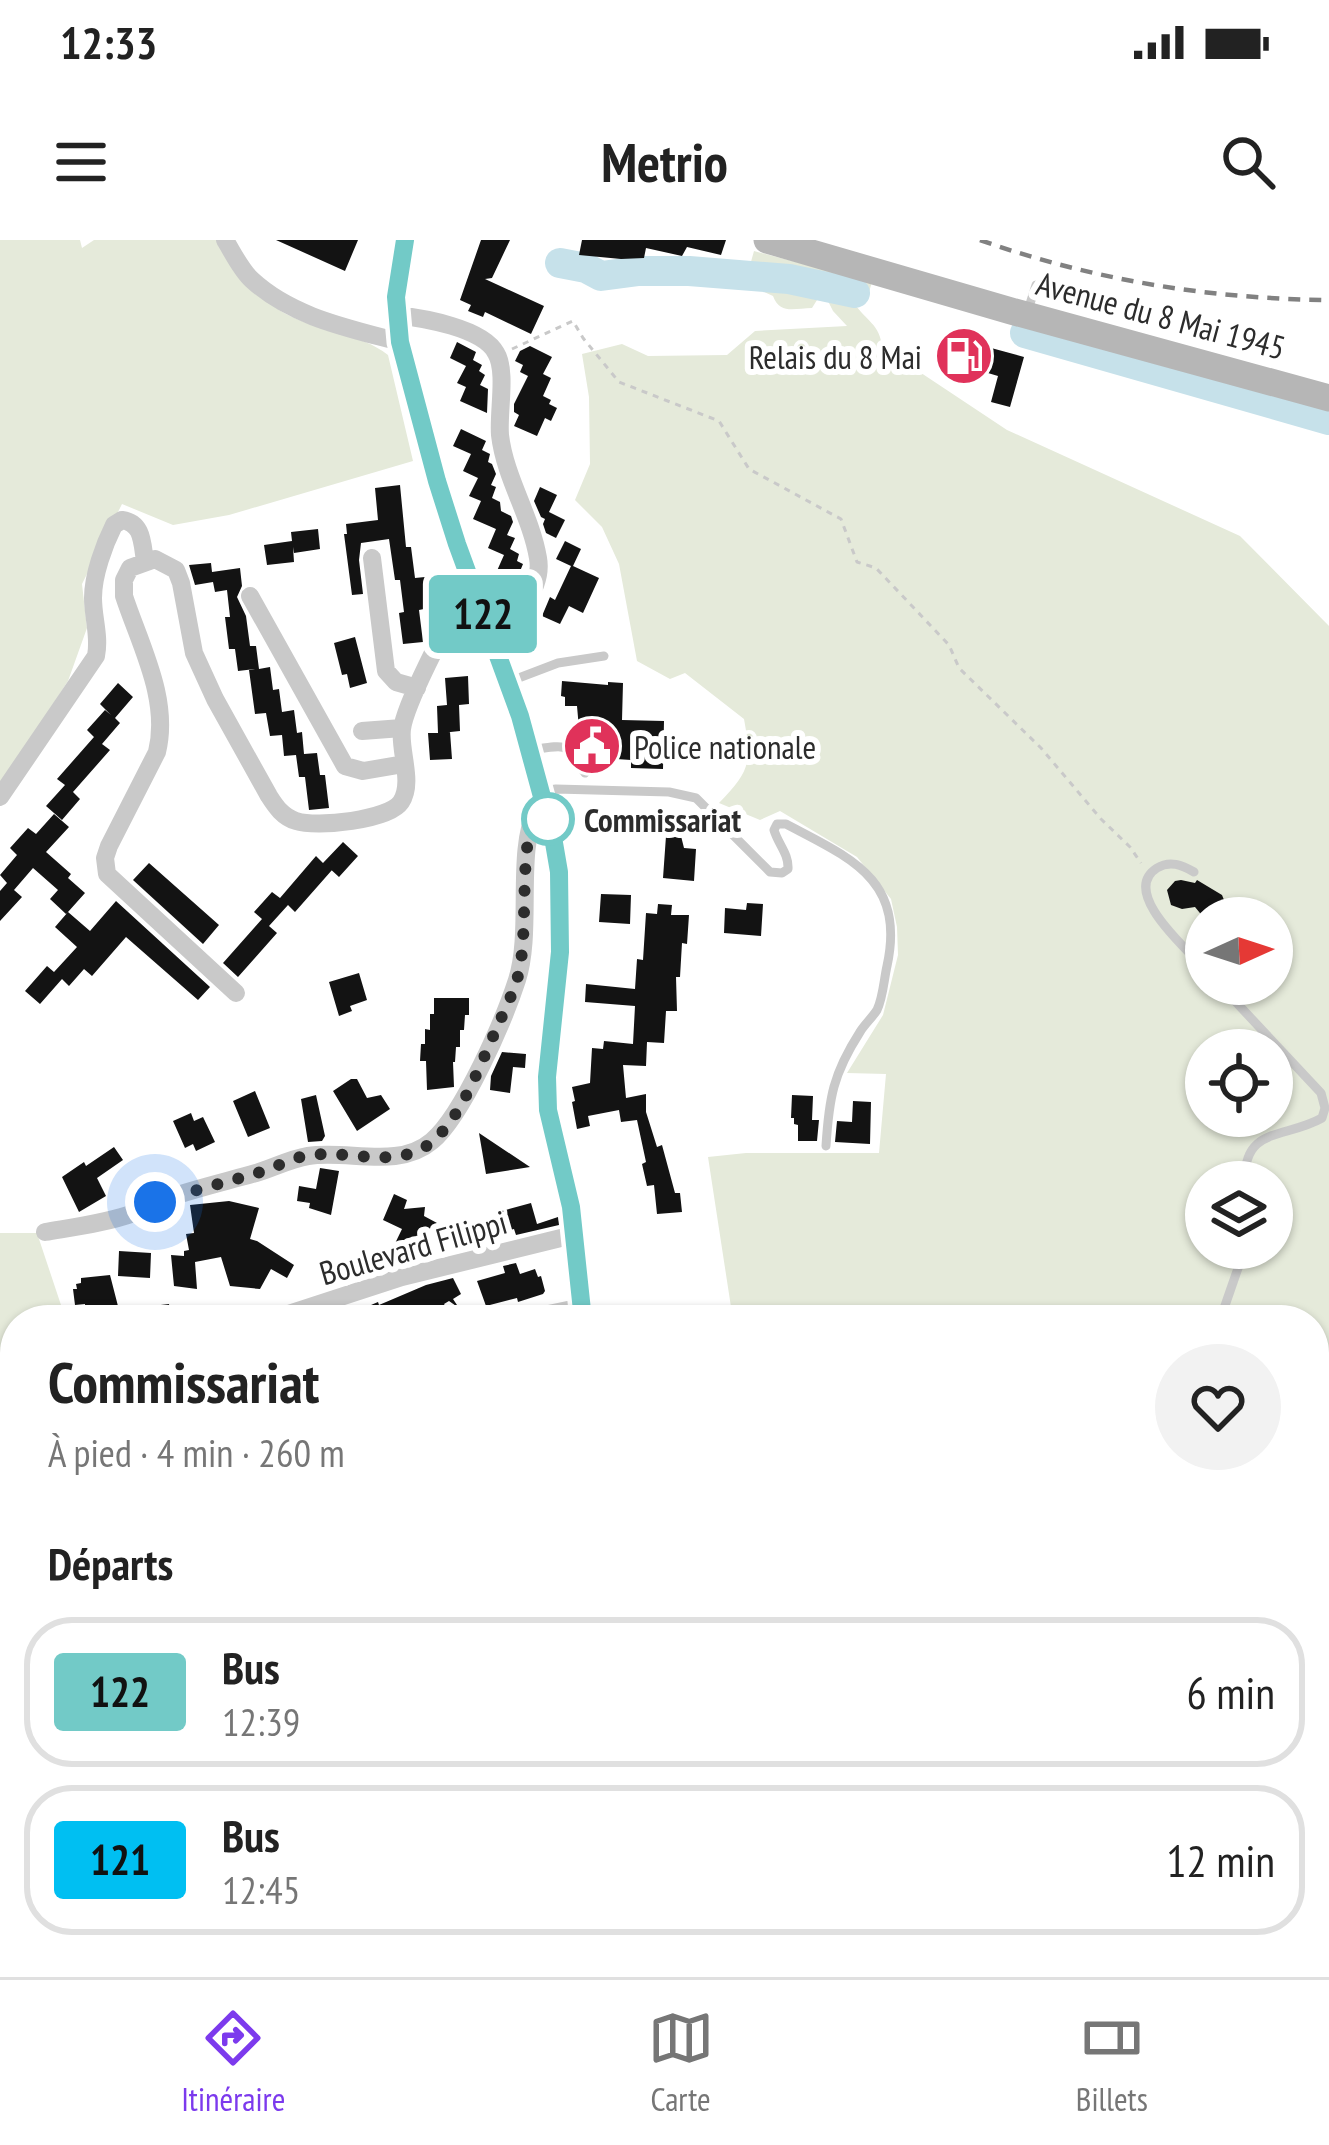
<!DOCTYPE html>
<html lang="fr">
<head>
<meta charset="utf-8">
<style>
  body { margin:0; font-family:"PT Sans Narrow",sans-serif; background:#f2f2f2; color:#222; height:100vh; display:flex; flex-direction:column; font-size:45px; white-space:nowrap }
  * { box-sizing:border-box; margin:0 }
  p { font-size:39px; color:#767676 }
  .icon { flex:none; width:66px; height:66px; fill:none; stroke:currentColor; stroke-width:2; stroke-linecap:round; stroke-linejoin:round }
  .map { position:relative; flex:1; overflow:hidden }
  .panel { position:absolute; left:0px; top:1065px; width:1329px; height:672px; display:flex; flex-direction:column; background:#fff; border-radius:48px 48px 0 0; box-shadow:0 3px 9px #0004 }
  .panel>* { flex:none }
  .badge { padding:0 24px; border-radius:9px; font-size:42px; line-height:78px }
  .needle { width:78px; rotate:87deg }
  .buttons { position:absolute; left:1185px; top:657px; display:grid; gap:24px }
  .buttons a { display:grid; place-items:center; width:108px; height:108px; border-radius:50%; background:#fff; box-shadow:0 3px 9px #0004; font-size:60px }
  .you { position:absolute; width:60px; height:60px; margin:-30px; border:9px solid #fff; border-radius:50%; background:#1a73e8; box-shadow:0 0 0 18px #1a73e833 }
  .map>.badge { position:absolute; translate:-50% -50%; box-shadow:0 0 0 6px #fff }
  h2 { padding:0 48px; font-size:45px; line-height:108px }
  .round { display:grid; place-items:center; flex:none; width:126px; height:126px; border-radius:63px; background:#f2f2f2 }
  .overview { display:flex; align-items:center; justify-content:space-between; height:204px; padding:0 48px }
  h1 { font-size:57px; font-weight:700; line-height:90px }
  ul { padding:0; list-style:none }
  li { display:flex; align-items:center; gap:36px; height:150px; margin:0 24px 18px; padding:0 24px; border:6px solid #e0e0e0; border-radius:48px }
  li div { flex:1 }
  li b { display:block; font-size:45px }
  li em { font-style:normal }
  li .badge { min-width:132px; font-weight:700; text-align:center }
  .status { display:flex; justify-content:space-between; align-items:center; height:84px; padding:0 60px; background:#fff; direction:ltr }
  .status svg { height:33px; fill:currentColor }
  header { display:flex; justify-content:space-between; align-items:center; height:156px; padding:0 48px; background:#fff; font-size:54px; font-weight:700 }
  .dock { display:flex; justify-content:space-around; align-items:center; height:168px; border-top:3px solid #e0e0e0; background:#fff; font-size:33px; color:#767676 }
  .dock a { display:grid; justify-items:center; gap:6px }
  .dock .selected { color:#7c3aed }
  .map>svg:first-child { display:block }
  .green { fill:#e5eada; fill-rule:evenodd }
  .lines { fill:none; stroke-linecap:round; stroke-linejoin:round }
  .river { stroke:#c6e1ea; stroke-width:30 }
  .building { fill:#131313 }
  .path { stroke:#c9c9c9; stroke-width:3; stroke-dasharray:6 6; stroke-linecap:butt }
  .service { stroke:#c9c9c9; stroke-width:9 }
  .minor { stroke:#c9c9c9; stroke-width:18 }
  .secondary { stroke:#b6b6b6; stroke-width:27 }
  .rail { stroke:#818181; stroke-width:4.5; stroke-dasharray:12 9; stroke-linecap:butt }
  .line-casing { stroke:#fff; stroke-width:27 }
  .line { stroke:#72cac7; stroke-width:18 }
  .walk { stroke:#2c2c2c; stroke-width:12; stroke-dasharray:0 21.6 }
  .stop-dot { fill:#fff; stroke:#72cac7; stroke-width:6 }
  .labels { text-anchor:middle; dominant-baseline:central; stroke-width:12; stroke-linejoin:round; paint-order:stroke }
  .street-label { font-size:33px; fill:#2c2c2c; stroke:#fff }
  .poi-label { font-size:33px; fill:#2c2c2c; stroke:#fff; text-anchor:end }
  .stop-label { font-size:33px; font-weight:bold; fill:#2c2c2c; stroke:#fff; text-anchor:start }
</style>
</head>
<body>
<div class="status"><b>12:33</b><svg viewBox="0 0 49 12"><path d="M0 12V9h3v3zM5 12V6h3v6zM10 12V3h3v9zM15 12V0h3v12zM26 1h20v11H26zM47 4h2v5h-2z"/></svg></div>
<header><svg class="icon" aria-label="menu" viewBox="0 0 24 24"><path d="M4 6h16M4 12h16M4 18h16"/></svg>Metrio<svg class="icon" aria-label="search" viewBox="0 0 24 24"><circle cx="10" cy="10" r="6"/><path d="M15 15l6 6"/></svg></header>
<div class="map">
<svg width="1329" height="1737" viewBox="0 0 1329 1737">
  <rect width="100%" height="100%" fill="#fff"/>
  <!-- green -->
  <path class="green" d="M0,0H80L82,8L94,0H220C240,29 257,60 290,76C322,92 360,93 388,115L413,221L229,275L173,285L122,264L82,344L87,388L68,441L0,546Z
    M754,11L872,42L866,62L854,63C866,81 880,84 882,107L1007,190L1240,296L1329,386V1737H624L617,1722H1314V1080H733L708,917L746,913H879L886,834L847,833L883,775L898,715L897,687L891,659L857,617L780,571L760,580L719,563C750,531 752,523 744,479L685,433L670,439L637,421L619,324L602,287L575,260L590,224L589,157L582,114L622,104L648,116L727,115L755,91L847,86L833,71L828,61L817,60L812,68C795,68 780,75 773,56L745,43ZM1206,678H1272V744H1206ZM1206,810H1272V876H1206ZM1206,942H1272V1008H1206Z
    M0,993H37L66,1080H15V1722H498L521,1733L519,1737H0Z"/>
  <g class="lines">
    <!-- river -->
    <path class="river" d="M560,23L586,28L601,36L639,31H689L789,39L855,53
      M1025,93L1329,180"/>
  </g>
  <!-- building -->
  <path class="building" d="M276,0H358L345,31Z
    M481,0H510L492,38L485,39L544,66L531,94L485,72L483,77L468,71L471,65L460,60Z
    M582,0H726L721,15L687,7L682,16L646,8L644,18L621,19L579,15Z
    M958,99L1024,117L1010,167L991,162L998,136L971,128L970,135L950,130Z
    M457,102L476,112L473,120L482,125L479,131L485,135L480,145L488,149L487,173L460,161L466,147L457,143L466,126L450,118Z
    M530,106L552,117L543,134L551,138L543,156L551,160L549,164L557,168L551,181L545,178L537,196L514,186L519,175L514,172V164L528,136L520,132L523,125L515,121L520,111Z
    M461,189L486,201L482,210L490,214L488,222L492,224L496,234L491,245L496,247L492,258L500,262L501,271L511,276L513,282L507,295L515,298L510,309L519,314L517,321L523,324L516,341L496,333L504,315L488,308L496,289L473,279L481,261L469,256L478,238L463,231L471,214L453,206Z
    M400,245L406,307H411L415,338L425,337L429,368L419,370L423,402L403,404L399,373L404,372L400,340H395L389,299L361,303L359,320L363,354L352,355L344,294H347L346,284L378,280L375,248Z
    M540,247L557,255L549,272L565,280L556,298L546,293L543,284L545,279L541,277L534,261Z
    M318,289L320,309L294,313L293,307L294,322L267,325L264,305L292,301L291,292Z
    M565,301L581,309L573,326L599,338L583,373L569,366L560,384L542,376L550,357L555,360L571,326L556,319Z
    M211,323L212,332L240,328L242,346L237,357L246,376L250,406H256L259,429L270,427L273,450L279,449L282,472L294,470L297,493L302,492L304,514L317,513L320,535H325L329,568L309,570L305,537H299L296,515L284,516L282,495L270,496L266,473L255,474L249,430L255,429L238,431L235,409H229L225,377H230L227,350L215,352L213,342L195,345L189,325Z
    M355,397L367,443L350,448L347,434L342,435L334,403Z
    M468,436L469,464L459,465L460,491L441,493L450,492L452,519L430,520L428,493H438L437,466L447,465L445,438Z
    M562,441L608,445V442L623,443L622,480L664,481L663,529L631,528V520L601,518V523H589L584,517L585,501L580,500L577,466H565V457L561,456Z
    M118,443L133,457L115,478L120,483L102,504L110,510L73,552L80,559L62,580L46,566L65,545L57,539L94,497L87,490L105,470L111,475L100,464Z
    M637,570L675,572L684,608L696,609L694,641L663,638L666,596L634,595Z
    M54,574L69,587L46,612L71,634L68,638L85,653L68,672L90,691L116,661L210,747L198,760L126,697L92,736L84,729L69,746L62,739L40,764L25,751L47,726L54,732L77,707L55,687L68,672L66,674L50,659L58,650L33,628L14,650L22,657L0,681V651L7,643L0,635L17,615L10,608L28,588L36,594Z
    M343,602L358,616L339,637L327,626L332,630L295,672L288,665L269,686L277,693L238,737L223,723L262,679L254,672L272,652L280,658L316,616L323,623Z
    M149,623L219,685L203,704L133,640Z
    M1181,640L1195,643L1197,640L1222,655L1226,665L1223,675L1220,678H1204L1195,667L1182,669L1171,665L1167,650L1175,641Z
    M601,654L631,655L630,684L599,682Z
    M747,663L763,664L761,696L724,693L725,668L746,670Z
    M658,664L672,665L671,675H689L687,704L682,703L680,737H676L677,771H666L664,803L647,802L646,826L623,825L626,858L646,854V872L657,907L662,905L675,953H680L682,972L657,974L654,945L647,946L642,924L646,922L637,880L621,882L619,870L588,876L590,886L577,889L572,862L575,861L572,847L590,843L592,808L603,809L604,801L633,804L635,766L585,762L586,744L635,749L637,719L643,720L646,673L657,674Z
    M359,733L367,760L350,766L352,771L339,776L329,742Z
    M434,758H469V775H465L464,790H460V807H456L455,822H453L454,847L427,850L426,821H420L421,804H425V789L430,790V774H434Z
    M502,812L526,814L525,828L513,827L510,853L490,850L491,836Z
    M351,839H357L367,858L381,855L390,869L357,891L333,851Z
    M255,851L270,888L248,897L233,861Z
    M316,855L325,896L322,901L308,902L301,859Z
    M792,855L813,856L812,880H819L817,901H798V885L794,884V878H791Z
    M853,861L871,862L870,904L835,902L837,881L852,882Z
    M191,873L194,881L203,877L215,902L196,911L193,904L185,908L173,881Z
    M479,893L530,927L486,934Z
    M114,907L123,920L97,938L106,956L79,972L62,937L84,922L86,926Z
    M320,928L339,931L331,975L309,968L310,963L297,961L299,946L316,949Z
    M394,954L407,960L404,969L425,967L424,976L437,983L422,1010L431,1016L397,1024L388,1018L402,989L383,980Z
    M229,961L259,968L250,999L257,1001L294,1025L287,1038L271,1029L260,1049L230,1046L221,1017L195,1022L197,1049L174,1046L171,1015L184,1016V1011L189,1010L186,994L194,993L190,965Z
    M531,963L537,984L558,977L559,985L516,995L514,989L506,991L502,971Z
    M119,1011L151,1013L150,1038L118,1036Z
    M516,1023L520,1034L535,1029L538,1037L541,1036L545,1051L543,1054L518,1062L517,1058L486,1066L477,1041L505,1033L503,1026Z
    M110,1035L119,1070L169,1064L171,1080H115V1076L94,1077L91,1067L85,1068V1064L75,1065L73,1049H77L76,1044L81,1043V1038Z
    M453,1038L461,1054L453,1059L459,1068L449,1061L444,1064L453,1080H336L378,1062L379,1065L426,1045Z"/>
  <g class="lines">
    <!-- path -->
    <path class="path" d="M512,109L573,81L583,98L619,142L719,181L749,229L841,279L857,322L876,328L949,405L959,428L1041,508L1101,579L1130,607L1141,623
      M0,1183L15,1177
      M1314,1502L1329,1498
      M1094,1737L1095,1722
      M1135,1737L1143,1722"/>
    <!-- service -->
    <path class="service" d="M1028,70L1036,45
      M508,442L558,423L604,416
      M531,510C571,504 563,503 585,533
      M542,551L556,549L669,552L696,558L770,632L782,633L788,629C789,614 778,604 774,590L777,584H786C850,618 906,639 887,726C884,739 883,758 877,770C872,778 864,785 860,792C833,834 829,858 826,906
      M1194,632C1182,625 1170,620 1157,628C1119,652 1188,710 1206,730
      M1219,744L1321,853L1325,868L1322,878C1285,899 1243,886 1245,942
      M1220,1080L1245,1008
      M1314,1315L1329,1309"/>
    <!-- minor -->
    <path class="minor" d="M225,0C233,13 241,30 252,40C292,77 348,88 400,102
      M405,0L396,57L400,102L437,241L457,304L520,475L553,597L559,632L560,712L547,837L548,870L571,967L582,1080
      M396,75C423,78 483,88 496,113C507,131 498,172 500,195C505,238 531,276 538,318C541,335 534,356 519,367C510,374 496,376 485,379
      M372,318L386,431L396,442L417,448
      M250,356L345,526L363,531L404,524
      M362,491L402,488
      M0,557L96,416C100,396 93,378 93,358C93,335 104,305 114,285L122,280C143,283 142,303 145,321
      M236,753L107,634L105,618L109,606L157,512C170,459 140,405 124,356V340L130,328L155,319L176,330L181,343L194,413L215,459L269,556C276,567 283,577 296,581C317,588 389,580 401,562C414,542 399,511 402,489C405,466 446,383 461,365C467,358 467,359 476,354
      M45,992C74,987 106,983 134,973C143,970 150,964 159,961C190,950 224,942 256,933C273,928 290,919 308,916C347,909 398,930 432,901C463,875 504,780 517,740C533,690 515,612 537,568L546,567
      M270,1080L402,1037L573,995
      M520,1080L582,1067
      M529,1737L532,1722"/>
    <!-- secondary -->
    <path class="secondary" d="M767,0L1011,71L1329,158"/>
    <!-- rail -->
    <path class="rail" d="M980,0C1093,40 1210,59 1329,60"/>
  </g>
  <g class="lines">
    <!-- line casing -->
    <g class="line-casing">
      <path id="line" d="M405,0L396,57L400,102L437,241L457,304L520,476L553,597L559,632L560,712L547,837L548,870L571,967L583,1080"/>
    </g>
    <!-- line -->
    <use href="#line" class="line"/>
    <!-- walk -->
    <path class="walk" d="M155,962C190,952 226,942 261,932C276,927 290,919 305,916C340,909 380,925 415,912C455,897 478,829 495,792C503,773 514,753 519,732C529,686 518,607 537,568L545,567L548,579"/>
  </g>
  <!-- icons -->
  <defs>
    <g id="fuel-disc" transform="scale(3)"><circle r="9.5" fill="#e0325a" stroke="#fff"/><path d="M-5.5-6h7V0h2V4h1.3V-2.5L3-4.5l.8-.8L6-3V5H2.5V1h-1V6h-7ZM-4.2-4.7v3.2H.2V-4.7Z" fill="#fff"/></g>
    <g id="civic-disc" transform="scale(3)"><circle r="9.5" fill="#e0325a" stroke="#fff"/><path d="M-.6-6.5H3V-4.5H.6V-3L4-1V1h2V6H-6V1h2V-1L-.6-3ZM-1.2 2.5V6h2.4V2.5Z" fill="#fff"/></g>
  </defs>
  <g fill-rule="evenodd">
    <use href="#fuel-disc" x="964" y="116"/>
    <use href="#civic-disc" x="592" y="506"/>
  </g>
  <!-- markers -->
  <circle class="stop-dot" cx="548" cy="579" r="24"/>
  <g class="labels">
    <!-- street labels -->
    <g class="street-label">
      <text transform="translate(1161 75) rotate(15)">Avenue du 8 Mai 1945</text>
      <text transform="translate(413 1007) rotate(-16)">Boulevard Filippi</text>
    </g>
    <!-- poi labels -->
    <g class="poi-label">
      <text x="922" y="116">Relais du 8 Mai</text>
      <text x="634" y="506" text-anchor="start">Police nationale</text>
    </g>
    <!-- stop labels -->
    <g class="stop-label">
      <text x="584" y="579">Commissariat</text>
    </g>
  </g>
</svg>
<div class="buttons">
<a><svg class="needle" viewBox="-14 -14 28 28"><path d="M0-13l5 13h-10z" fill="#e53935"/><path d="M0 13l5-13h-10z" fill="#767676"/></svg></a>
<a><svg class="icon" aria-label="locate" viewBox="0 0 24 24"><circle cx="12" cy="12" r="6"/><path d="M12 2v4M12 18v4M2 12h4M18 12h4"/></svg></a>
<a><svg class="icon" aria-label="layers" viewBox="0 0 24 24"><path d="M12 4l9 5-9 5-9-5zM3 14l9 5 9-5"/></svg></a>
</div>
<div class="you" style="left:155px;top:962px"></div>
<b class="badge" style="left:483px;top:374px;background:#72cac7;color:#111">122</b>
<section class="panel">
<div class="overview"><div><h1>Commissariat</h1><p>À pied · 4 min · 260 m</p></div><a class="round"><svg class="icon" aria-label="heart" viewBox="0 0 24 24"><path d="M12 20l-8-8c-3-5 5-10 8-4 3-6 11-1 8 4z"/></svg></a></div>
<h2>Départs</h2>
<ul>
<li><span class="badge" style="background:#72cac7;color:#111">122</span><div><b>Bus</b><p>12:39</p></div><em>6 min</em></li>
<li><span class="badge" style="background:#00bff2;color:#111">121</span><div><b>Bus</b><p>12:45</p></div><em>12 min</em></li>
</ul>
</section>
</div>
<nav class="dock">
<a class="selected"><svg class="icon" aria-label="directions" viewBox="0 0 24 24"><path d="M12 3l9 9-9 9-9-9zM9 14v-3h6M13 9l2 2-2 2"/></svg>Itinéraire</a>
<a><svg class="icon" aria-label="map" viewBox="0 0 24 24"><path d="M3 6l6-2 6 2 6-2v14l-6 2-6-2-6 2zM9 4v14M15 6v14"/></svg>Carte</a>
<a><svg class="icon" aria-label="tickets" viewBox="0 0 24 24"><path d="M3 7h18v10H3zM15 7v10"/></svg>Billets</a>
</nav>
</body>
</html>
